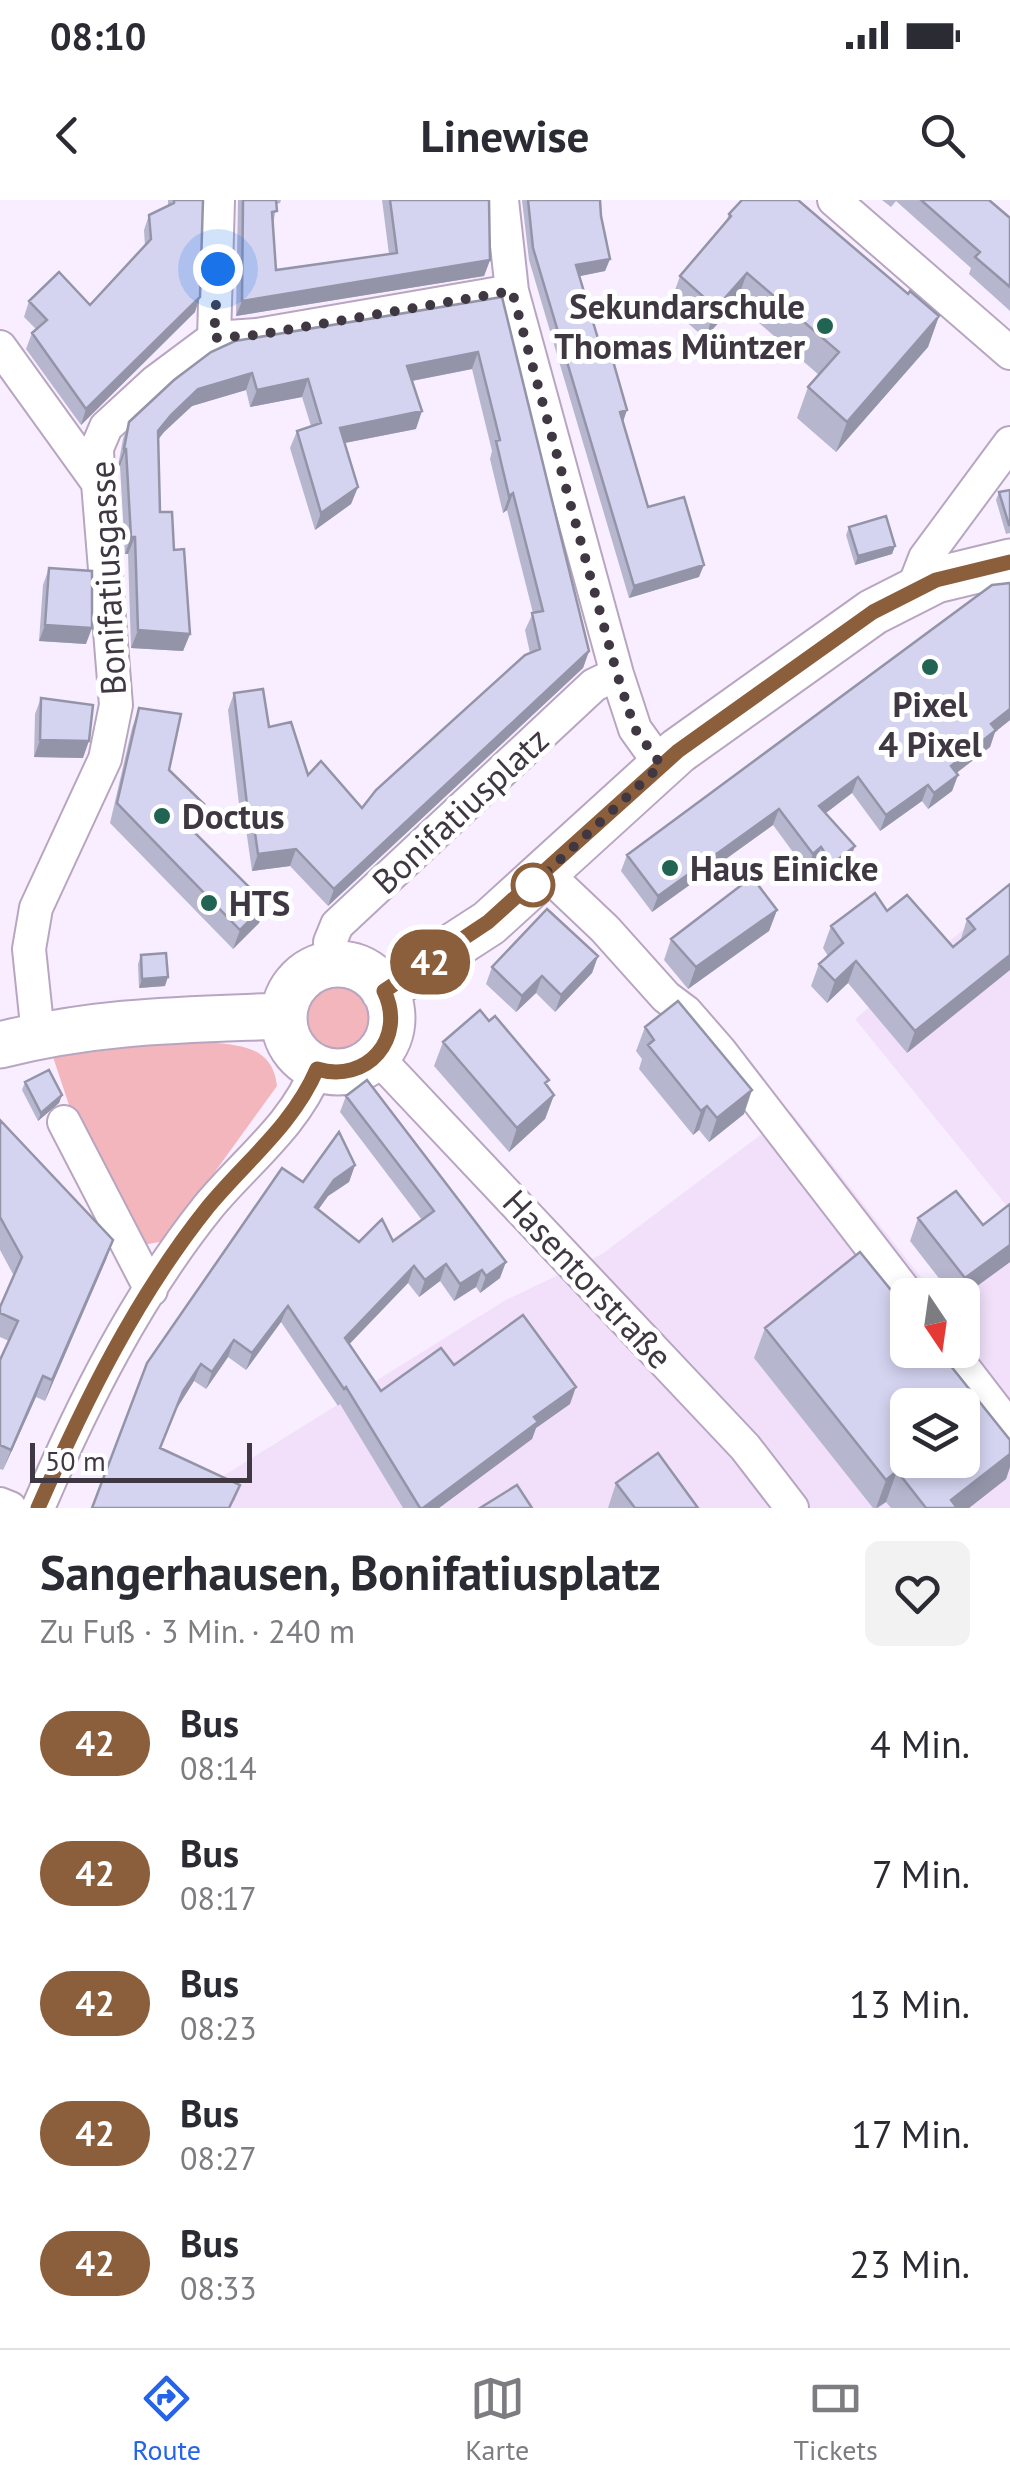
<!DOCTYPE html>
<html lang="de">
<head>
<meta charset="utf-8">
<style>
  body { margin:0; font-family:"PT Sans",sans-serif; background:#f2f2f3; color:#2b2b33; height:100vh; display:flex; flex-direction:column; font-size:38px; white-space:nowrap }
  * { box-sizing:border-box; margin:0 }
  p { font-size:32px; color:#7c7c81 }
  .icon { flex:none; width:55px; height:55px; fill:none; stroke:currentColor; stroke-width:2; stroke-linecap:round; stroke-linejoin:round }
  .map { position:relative; height:1308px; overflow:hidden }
  .drawer { display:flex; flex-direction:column; background:#fff; flex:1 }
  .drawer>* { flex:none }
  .badge { padding:0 20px; border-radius:32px; font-size:35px; line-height:65px }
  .needle { width:65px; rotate:167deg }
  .fabs { position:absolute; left:890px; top:1078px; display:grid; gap:20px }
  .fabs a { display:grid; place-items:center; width:90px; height:90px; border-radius:15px; background:#fff; box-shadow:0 5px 15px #0003; font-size:50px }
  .scale { position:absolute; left:30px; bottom:25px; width:222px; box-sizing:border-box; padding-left:10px; border:5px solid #3f3842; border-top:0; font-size:28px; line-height:35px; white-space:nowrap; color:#3f3842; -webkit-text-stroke:8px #fff; paint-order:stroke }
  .you { position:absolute; width:50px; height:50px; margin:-25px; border:8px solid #fff; border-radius:50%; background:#1a73e8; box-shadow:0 0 0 15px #1a73e833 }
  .map>.badge { position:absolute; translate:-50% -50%; box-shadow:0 0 0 5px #fff }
  .round { display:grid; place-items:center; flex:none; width:105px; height:105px; border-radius:15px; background:#f2f2f3 }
  .summary { display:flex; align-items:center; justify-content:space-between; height:170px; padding:0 40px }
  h1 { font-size:48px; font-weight:800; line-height:75px }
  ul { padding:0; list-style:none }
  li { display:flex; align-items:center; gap:30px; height:130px; padding:0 40px }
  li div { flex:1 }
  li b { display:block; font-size:38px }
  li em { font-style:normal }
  li .badge { min-width:110px; font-weight:700; text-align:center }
  .status { display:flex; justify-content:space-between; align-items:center; height:70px; padding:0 50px; background:#fff; direction:ltr }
  .status svg { height:28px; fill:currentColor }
  header { display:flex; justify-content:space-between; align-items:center; height:130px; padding:0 40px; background:#fff; font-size:45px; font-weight:800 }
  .tabs { display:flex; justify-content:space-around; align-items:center; height:140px; border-top:2px solid #e1e1e2; background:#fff; font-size:28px; color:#7c7c81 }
  .tabs a { display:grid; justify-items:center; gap:5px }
  .tabs .current { color:#2563eb }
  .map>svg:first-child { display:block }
  .built { fill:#f2e0fb; fill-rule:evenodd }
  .green { fill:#f2b6bc }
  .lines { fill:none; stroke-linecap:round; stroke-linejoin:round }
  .street-casing { stroke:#b8a6c0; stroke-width:36 }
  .secondary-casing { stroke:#b8a6c0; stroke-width:49 }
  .street { stroke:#fff; stroke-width:32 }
  .secondary { stroke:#fff; stroke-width:45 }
  .wall { fill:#b6b6cf }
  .shaded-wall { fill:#9494a9 }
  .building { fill:#d4d4f1; stroke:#9494a9; stroke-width:2.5; fill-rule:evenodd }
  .line-casing { stroke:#fff; stroke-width:22 }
  .line { stroke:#8b5e3c; stroke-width:15 }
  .walk { stroke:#3f3842; stroke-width:10; stroke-dasharray:0 18 }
  .poi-dot { fill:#226453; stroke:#fff; stroke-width:4 }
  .stop-dot { fill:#fff; stroke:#8b5e3c; stroke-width:5 }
  .labels { text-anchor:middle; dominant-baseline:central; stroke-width:10; stroke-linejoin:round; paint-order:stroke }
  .poi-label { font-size:35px; font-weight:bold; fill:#3f3842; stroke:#fff; text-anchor:start }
  .street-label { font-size:35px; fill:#3f3842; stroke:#fff }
</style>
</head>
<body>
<div class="status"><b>08:10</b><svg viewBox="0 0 49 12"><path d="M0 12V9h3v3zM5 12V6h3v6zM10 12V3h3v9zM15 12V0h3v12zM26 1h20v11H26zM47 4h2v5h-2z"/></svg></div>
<header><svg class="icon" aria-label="back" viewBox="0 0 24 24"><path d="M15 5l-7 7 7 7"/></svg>Linewise<svg class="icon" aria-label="search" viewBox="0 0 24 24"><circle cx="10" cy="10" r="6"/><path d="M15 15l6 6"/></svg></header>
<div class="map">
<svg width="1010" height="1308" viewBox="0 0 1010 1308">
  <rect width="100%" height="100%" fill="#f9eeff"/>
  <!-- built -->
  <path class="built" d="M1010,691V1010L855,819Z
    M791,912L935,1095H908V1150H962L963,1097L994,1073L1010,1055V1308H199L207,1286L504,1101L602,1054ZM908,1205H962V1260H908Z"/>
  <!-- green -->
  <path class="green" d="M304 817a34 34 0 1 1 68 0a34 34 0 1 1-68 0Z
    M189,840C228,846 272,839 277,886L165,1041L137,1046L71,911L53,857Z"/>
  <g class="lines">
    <!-- street casing -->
    <g class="street-casing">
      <path id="street" d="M502,0L512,91L617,474L635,529L661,565
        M834,0L1010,153
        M214,138L218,0
        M0,147L98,283
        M913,389L925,358L1010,243
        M546,673L605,729L666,797L686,812L720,851L908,1095
        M332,764L330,742L337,725L594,485L617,474
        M38,835L29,749L36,708L105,559L116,505L98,283L97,248L106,227L155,182L214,138L257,135L512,91
        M376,856L745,1247L792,1308
        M64,922L151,1090
        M950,1150L1010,1228
        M0,1304L10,1308
        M38,1308C83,1203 136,1097 208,1007C246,961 294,926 317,869"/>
    </g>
    <!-- secondary casing -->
    <g class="secondary-casing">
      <path id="secondary" d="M284 818a54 54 0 1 1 108 0a54 54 0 1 1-108 0Z
        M384,791L489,723L678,551L873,412L936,380L1010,362
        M0,845C98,820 184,820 284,816"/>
    </g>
    <!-- street -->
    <use href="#street" class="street"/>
    <!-- secondary -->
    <use href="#secondary" class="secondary"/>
  </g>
  <!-- wall -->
  <path class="wall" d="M168,0H203L195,112L81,225L26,149L32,133L36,129L24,117L29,101L90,105L145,46L144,30L149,15L168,6Z
    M238,0H281L280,3L277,4L273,24L276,70L389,54L382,0H489L490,60L484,76L236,116Z
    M522,0H600L601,16L610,59L605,71L579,76L648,307L699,377L629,398L529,60Z
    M882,0H989L1010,18V111L969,74L971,68L896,1L891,7Z
    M729,14L908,94L939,116L928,147L836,252L797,218L808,187L819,175L736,103L705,138L669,107L680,76L726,22Z
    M502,97L589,451L583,468L328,706L290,666L252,671L246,629L242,630L228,510L234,493L269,527L308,575L362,608L530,453L525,430L533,413L507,310L503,313L490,259L492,251L472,169L412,181L416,229L345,243L358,287L351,304L315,330L290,248L297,231L311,226L302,197L250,207L246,190L192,206L164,232L158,240L160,312L174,350L190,434L183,451L131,448L128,354H125L120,266H118L123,239L129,222L174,180Z
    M1010,290V333L1006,334L996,300L999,292Z
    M849,327L895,346L892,354L855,365L846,335Z
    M49,368L86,444L39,441L43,385Z
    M1010,383V520L995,532L990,547L956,573L958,575L952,591L928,609L922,601L880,631L852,593L826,613L849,662L826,680L815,663L807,671L773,625L652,712L621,671L627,655Z
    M41,498L83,558L34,557L35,514Z
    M139,508L169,570L204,604L197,623L191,629L259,723L233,749L110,623L132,528Z
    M1010,684L907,853L848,783L827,803L811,786L819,764L828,756L823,748L831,726L887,711L953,747L960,742L967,719Z
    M777,710L769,731L688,789L664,760L671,739Z
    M141,755L165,786L139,788L138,764Z
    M598,756L592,773L555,812L536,793L516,812L486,784L492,767Z
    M645,827L744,914L709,942L699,930L693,935L639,869L642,859L636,851Z
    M443,842L547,886L554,895L545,919L509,952L434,866Z
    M25,882L62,895L59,903L38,921L22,890Z
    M346,896L500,1078L480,1093L476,1087L454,1101L440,1081L419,1097L408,1083L349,1144L381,1191L454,1165L570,1204L536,1228L532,1239L439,1308H403L340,1204L338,1206L281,1122L246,1170L228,1157L206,1189L194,1181L177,1208L160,1249L240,1285L234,1301L92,1308L303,982L355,965L349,982L328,996L318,1010L359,1042L393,1041L422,1020L340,912Z
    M0,920L113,1040L45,1201L36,1197L3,1270L0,1269V1160L9,1141L0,1137V1107L14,1076L0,1050Z
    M1010,1004V1062L962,1097V1095H952L910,1041L918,1018L983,1025Z
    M765,1128L1010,1240V1267L1006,1279L969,1308H891L886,1302L878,1308H873L754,1158Z
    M616,1283L698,1308H608Z"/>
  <!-- shaded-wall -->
  <path class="shaded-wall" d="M610,59L605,71L571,78L576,65Z
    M490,60L484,76L236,116L242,101Z
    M747,73L736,103L705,138L716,108Z
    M200,97L195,112L81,225L86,209Z
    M939,116L928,147L836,252L847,222Z
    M478,152L472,169L401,183L407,166Z
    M252,173L246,190L192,206L164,232L151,248L158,231L171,215L198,189Z
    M308,179L302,197L250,207L257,190Z
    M627,210L623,222L620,212Z
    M422,211L416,229L334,245L340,228Z
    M124,249H126L120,266H118Z
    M358,287L351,304L315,330L321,313Z
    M513,293L507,310L503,313L509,296Z
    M131,337H135L128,354H125Z
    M895,346L892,354L855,365L858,356Z
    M704,365L699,377L629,398L634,386Z
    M45,425L92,428L86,444L39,441Z
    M138,430L190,434L183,451L131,448Z
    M589,451L583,468L328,706L334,689Z
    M1010,509V520L995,532L990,547L945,582L951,566L991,524Z
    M40,540L89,541L83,558L34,557Z
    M958,575L952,591L928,609L934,593Z
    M858,577L852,593L814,622L819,606Z
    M928,585L922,601L880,631L886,615Z
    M204,604L197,623L178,643L185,623Z
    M779,609L773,625L652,712L658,696Z
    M252,612L246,629L242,630L248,613Z
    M855,646L849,662L826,680L832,664Z
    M821,647L815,663L807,671L813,654Z
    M296,649L290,666L252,671L258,654Z
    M266,704L259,723L233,749L240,730Z
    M777,710L769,731L688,789L696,767Z
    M1010,755V770L907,853L915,831Z
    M598,756L592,773L555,812L561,795Z
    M856,761L848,783L827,803L835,781Z
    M542,776L536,793L516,812L522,796Z
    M168,777L165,786L139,788L142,779Z
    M752,890L744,914L709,942L717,918Z
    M62,895L59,903L38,921L41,913Z
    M554,895L545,919L509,952L517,928Z
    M707,906L699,930L693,935L701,911Z
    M355,965L349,982L328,996L308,1024L315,1007L334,980Z
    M113,1040L106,1060L45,1201L52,1180Z
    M1010,1045V1062L962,1097V1095H959L965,1078Z
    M506,1062L500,1078L480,1093L486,1076Z
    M446,1064L440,1081L419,1097L425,1080Z
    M414,1066L408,1083L339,1155L345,1138Z
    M482,1070L476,1087L454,1101L460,1084Z
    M288,1106L281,1122L246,1170L252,1153Z
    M234,1140L228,1157L206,1189L212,1172Z
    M201,1164L194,1181L177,1208L183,1191Z
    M43,1176L36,1197L3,1270L11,1250Z
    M576,1187L570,1204L536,1228L532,1239L439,1308H423L534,1217Z
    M1010,1254V1267L1006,1279L969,1308H948L951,1300Z
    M897,1271L886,1302L876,1308L886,1280Z"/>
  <!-- building -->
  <path class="building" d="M174,0H203L200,97L86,209L32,133L47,120L29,101L59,72L90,105L151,39L149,15L174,3Z
    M243,0H276L277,11L272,12L276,70L397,53L390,0H489L490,60L242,101Z
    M528,0H600L601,16L610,59L576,65L599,142L607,140L627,210L620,212L648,307L684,297L704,365L634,386L533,48Z
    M742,0H798L908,94L910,91L939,116L847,222L808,187L839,152L747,73L716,108L680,76L731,16L729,14Z
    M921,0H989L1010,18V87L975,57L980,52Z
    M502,97L589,451L334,689L296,649L258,654L252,612L248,613L234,493L263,489L269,527L291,522L308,575L321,561L362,608L376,590L525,455L540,449L532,413L543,411L513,293L509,296L496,241L500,240L478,152L407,166L422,211L340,228L358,287L321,313L297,231L321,223L308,179L257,190L252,173L198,189L171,215L158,231L160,312H172L174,350L184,349L190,434L138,430L135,337H131L126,249H124L129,222L174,180L211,152L235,141Z
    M1010,290V325H1009L999,292Z
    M886,316L895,346L858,356L849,327Z
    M49,368L92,371V428L45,425Z
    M1010,383V509L991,524L996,530L951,566L958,575L934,593L928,585L886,615L858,577L819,606L855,646L832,664L821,647L813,654L779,609L658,696L627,655L992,385Z
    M41,498L93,505L89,541L40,540Z
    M139,508L181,514L169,570L204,604L185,623L266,704L240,730L117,603Z
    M752,677L777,710L696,767L671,739Z
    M1010,684V755L915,831L856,761L835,781L819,764L843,743L831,726L875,693L887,711L907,695L953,747L975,729L967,719Z
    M547,709L598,756L561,795L542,776L522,796L492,767Z
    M166,753L168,777L142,779L141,755Z
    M678,801L752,890L717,918L707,906L701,911L648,845L654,840L645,827Z
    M480,810L489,821L495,816L549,880L545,883L554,895L517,928L443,842Z
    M49,870L62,895L41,913L25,882Z
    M367,880L506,1062L486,1076L482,1070L460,1084L446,1064L425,1080L414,1066L345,1138L381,1191L441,1148L454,1165L523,1115L576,1187L534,1217L538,1222L423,1308H420L346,1187L344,1189L288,1106L252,1153L234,1140L212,1172L201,1164L183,1191L160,1248L240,1285L229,1308H92L147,1163L282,968L303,982L339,932L355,965L334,980L315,1007L359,1042L382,1019L393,1041L434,1011L346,896Z
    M0,920L113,1040L52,1180L43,1176L11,1250L0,1245V1160L18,1121L0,1113V1107L22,1057L0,1017Z
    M956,991L983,1025L1010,1004V1045L965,1078L918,1018Z
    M860,1052L908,1111V1150H938L1010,1240V1254L951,1300L957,1308H926L897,1271L886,1280L765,1128ZM908,1205H962V1260H908Z
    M658,1253L698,1308H635L616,1283Z
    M517,1285L532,1308H480Z"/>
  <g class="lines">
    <!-- line casing -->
    <g class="line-casing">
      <path id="line" d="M38,1308C84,1203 136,1097 208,1007C246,961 293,925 317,869C367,884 407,838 384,791L488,722L678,551L873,412L936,380L1010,362"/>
    </g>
    <!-- line -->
    <use href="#line" class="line"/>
    <!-- walk -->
    <path class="walk" d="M218,69L214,138L257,135L512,91L617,474L635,529L661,565L533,685"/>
  </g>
  <!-- markers -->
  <g class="poi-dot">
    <circle cx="825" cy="126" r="10"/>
    <circle cx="930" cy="467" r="10"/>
    <circle cx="162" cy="616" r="10"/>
    <circle cx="670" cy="668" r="10"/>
    <circle cx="209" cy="703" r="10"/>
  </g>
  <circle class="stop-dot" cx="533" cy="685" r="20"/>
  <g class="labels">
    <!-- poi labels -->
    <g class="poi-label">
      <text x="805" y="106" text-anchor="end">Sekundarschule<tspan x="805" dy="40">Thomas Müntzer</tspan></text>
      <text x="930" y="504" text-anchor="middle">Pixel<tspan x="930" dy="40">4 Pixel</tspan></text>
      <text x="182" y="616">Doctus</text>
      <text x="690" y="668">Haus Einicke</text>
      <text x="229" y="703">HTS</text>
    </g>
    <!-- street labels -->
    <g class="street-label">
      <text transform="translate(107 378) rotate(-93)">Bonifatiusgasse</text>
      <text transform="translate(460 610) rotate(-43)">Bonifatiusplatz</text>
      <text transform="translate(588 1079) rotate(47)">Hasentorstraße</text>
    </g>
  </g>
</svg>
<div class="fabs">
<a><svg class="needle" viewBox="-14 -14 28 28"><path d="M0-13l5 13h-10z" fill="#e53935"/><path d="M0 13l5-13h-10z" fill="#7c7c81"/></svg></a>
<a><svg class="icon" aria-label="layers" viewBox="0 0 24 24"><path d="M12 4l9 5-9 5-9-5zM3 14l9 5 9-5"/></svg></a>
</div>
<div class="scale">50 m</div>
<div class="you" style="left:218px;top:69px"></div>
<b class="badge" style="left:430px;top:762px;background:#8b5e3c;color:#fff">42</b>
</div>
<section class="drawer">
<div class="summary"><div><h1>Sangerhausen, Bonifatiusplatz</h1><p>Zu Fuß · 3 Min. · 240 m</p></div><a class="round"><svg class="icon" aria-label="heart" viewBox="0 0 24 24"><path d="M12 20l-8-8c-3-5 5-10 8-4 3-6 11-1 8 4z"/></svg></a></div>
<ul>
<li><span class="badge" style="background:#8b5e3c;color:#fff">42</span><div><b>Bus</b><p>08:14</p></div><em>4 Min.</em></li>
<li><span class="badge" style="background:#8b5e3c;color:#fff">42</span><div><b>Bus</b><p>08:17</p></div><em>7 Min.</em></li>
<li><span class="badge" style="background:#8b5e3c;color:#fff">42</span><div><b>Bus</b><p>08:23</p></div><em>13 Min.</em></li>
<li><span class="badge" style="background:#8b5e3c;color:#fff">42</span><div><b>Bus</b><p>08:27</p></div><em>17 Min.</em></li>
<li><span class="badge" style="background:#8b5e3c;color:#fff">42</span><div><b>Bus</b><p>08:33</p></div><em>23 Min.</em></li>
</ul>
</section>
<nav class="tabs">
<a class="current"><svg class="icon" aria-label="directions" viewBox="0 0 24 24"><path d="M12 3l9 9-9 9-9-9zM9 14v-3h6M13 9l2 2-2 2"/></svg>Route</a>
<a><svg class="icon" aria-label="map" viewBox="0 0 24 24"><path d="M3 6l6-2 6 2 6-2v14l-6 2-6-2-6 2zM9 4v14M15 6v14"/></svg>Karte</a>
<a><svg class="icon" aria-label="tickets" viewBox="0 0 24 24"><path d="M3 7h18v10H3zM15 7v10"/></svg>Tickets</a>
</nav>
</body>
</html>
